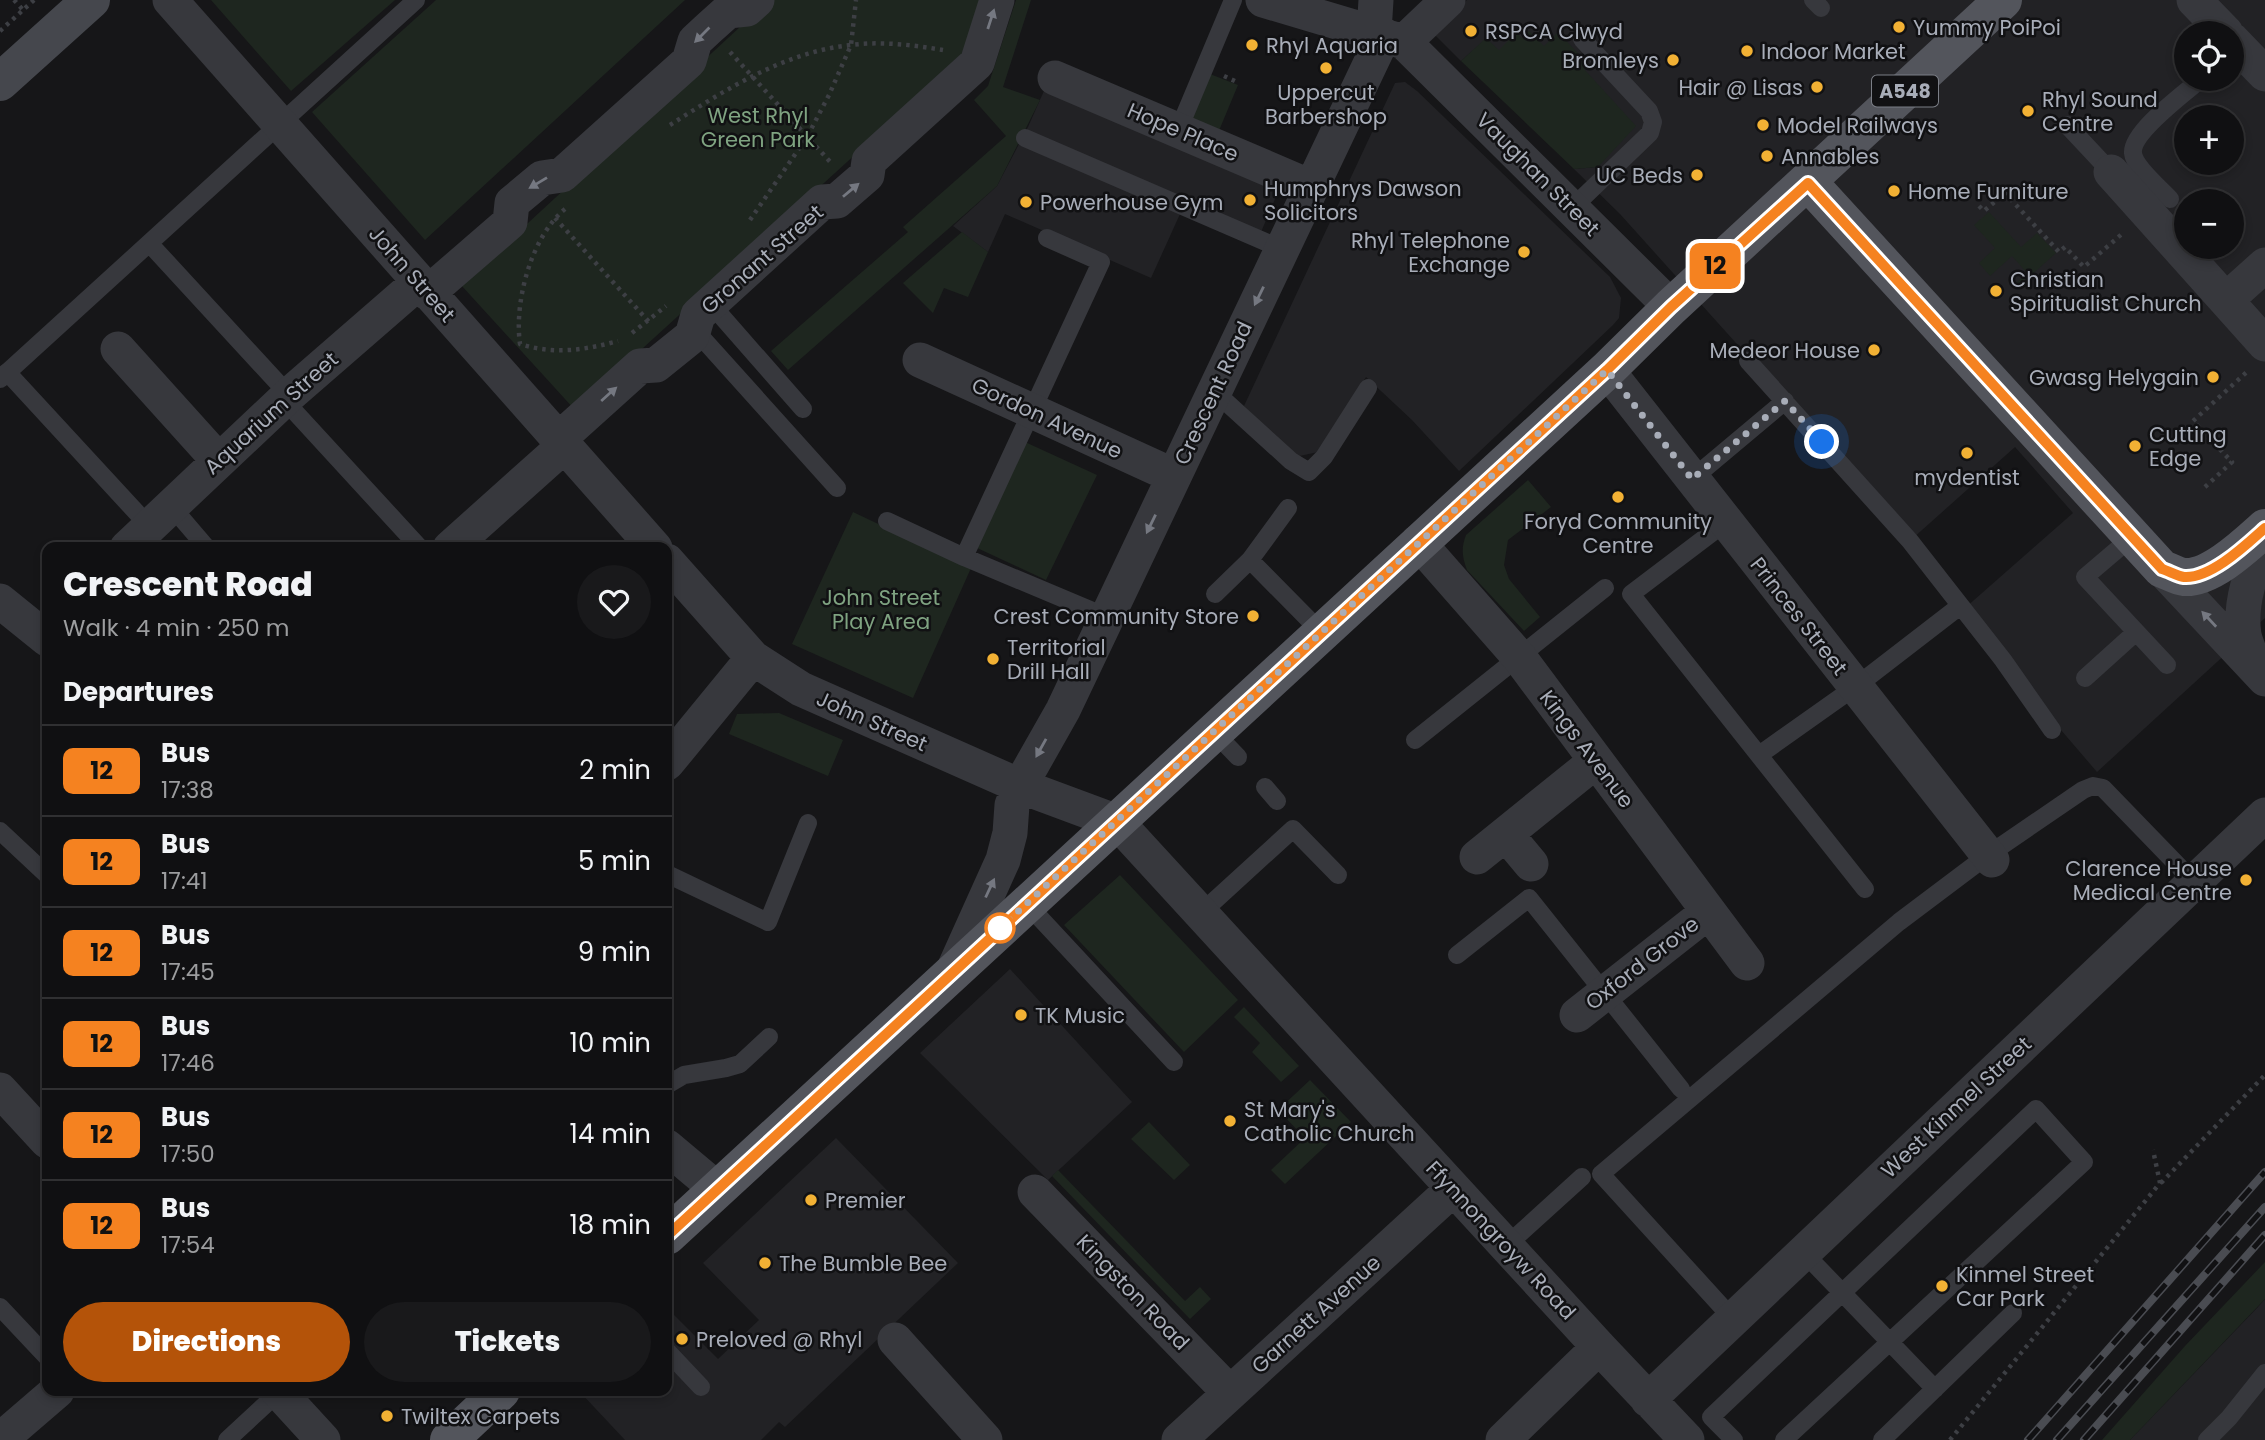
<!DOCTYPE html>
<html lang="en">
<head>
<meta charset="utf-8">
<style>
  body { margin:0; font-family:Poppins,sans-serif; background:#19191b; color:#f1f3f6; height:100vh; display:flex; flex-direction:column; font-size:26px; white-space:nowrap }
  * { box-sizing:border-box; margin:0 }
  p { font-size:23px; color:#9c9d9f }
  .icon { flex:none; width:38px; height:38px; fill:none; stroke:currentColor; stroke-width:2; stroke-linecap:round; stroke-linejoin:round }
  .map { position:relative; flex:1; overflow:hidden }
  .drawer { position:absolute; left:42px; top:542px; width:630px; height:854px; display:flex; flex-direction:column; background:#101012; border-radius:14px; box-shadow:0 4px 10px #0003,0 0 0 2px #303032 }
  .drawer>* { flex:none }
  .badge { padding:0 14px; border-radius:10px; font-size:24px; line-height:46px }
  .tools { position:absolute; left:2174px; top:21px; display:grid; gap:14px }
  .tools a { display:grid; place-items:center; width:70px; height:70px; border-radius:50%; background:#101012; box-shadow:0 4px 10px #0003,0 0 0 2px #303032; font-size:35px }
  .you { position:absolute; width:35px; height:35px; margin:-18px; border:5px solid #fff; border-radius:50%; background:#1a73e8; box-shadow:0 0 0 10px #1a73e833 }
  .map>.badge { position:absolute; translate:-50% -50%; box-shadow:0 0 0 4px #fff }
  h2 { padding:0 21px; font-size:26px; line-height:63px }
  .round { display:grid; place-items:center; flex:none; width:74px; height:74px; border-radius:37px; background:#19191b }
  .headline { display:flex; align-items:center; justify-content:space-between; height:119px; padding:0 21px }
  h1 { font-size:33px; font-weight:800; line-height:52px }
  .button { display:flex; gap:14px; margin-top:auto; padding:14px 21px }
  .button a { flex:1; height:80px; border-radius:42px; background:#b45309; color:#fff; font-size:28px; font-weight:800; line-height:80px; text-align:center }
  .button a+a { background:#19191b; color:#f1f3f6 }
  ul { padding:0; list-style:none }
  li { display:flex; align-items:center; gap:21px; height:91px; padding:0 21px; border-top:2px solid #303032 }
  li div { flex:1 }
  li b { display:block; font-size:26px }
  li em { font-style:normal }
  li .badge { min-width:77px; font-weight:700; text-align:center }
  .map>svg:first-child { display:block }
  .built { fill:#222225; fill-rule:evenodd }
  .green { fill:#1e261f }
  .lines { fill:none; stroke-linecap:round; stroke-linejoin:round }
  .path { stroke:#3d3f44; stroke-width:4.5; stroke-dasharray:3.5 5; stroke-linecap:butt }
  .lane { stroke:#37383d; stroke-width:18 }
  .street { stroke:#37383d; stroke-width:35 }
  .secondary { stroke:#45474d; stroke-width:38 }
  .primary { stroke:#53555c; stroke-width:38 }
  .rail-casing { stroke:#4a4c52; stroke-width:8 }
  .rail { stroke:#111113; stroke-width:5; stroke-dasharray:16; stroke-linecap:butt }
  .oneway { fill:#757881 }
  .line-casing { stroke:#fff; stroke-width:16 }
  .line { stroke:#f58220; stroke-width:10 }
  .walk { stroke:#a8adb8; stroke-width:7; stroke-dasharray:0 12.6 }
  .poi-dot { fill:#f2b134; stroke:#111113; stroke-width:2.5 }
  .stop-dot { fill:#fff; stroke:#f58220; stroke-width:3.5 }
  .labels { text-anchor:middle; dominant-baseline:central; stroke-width:5; stroke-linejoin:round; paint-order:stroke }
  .shield { fill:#111113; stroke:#7b7e86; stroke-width:2 }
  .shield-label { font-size:19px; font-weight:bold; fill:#a8adb8 }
  .poi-label { font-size:21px; fill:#a8adb8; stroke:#111113; text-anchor:start }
  .park-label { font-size:21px; fill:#7fa381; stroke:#111113 }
  .street-label { font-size:21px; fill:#a8adb8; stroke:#111113 }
</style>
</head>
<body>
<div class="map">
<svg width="2265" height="1440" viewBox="0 0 2265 1440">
  <rect width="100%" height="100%" fill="#161618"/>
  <!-- built -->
  <path class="built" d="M1467,0H2265V618L2097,772L2055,723L1965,608L2073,513L2015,447L1912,539L1620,214L1574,169L1598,167L1498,50L1486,39L1461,61L1433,33ZM2186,33H2231V79H2186ZM2186,117H2231V163H2186ZM2186,201H2231V247H2186Z
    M1405,82L1417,91L1610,277L1621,298L1619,318L1613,325L1459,471L1412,420L1366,377L1318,452L1295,457L1244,406L1395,83Z
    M1047,84L1281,185L1261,232L1180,214L1151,278L1005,214L988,252L953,226L997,186L1028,127Z
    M1010,969L1132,1102L1048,1180L920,1053Z
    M836,1138L958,1263L785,1427L779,1422L761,1440H625L579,1391H667V1308L718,1359L759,1320L703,1263Z
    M2265,1299V1440H2130L2257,1308Z"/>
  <!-- green -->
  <path class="green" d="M211,0H395L291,91Z
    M436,0H685L425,240L312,112Z
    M769,0H982L960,59L575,410L461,285Z
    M1016,0H1031L1003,87L1040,100L997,186L788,370L771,351L908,232L903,227L1006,136L974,100L988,86Z
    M1529,31L1544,46L1558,32L1588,64L1584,69L1636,126L1598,167L1574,169L1461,61L1486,38L1499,50L1516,33L1522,38Z
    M1210,74L1238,85L1218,133L1190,121Z
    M1989,212L2021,247L2037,233L2056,253L2017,288L2014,285L2027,273L2012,256L1990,276L1979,263L1995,248L1974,225Z
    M962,232L988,252L968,297L944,288L933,313L903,283Z
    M1025,442L1097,475L1046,580L975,547Z
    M1528,480L1551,507L1508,540L1504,565L1509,579L1540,617L1524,631L1467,570C1462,557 1461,548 1466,535Z
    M853,512L971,568L913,698L792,644Z
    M779,713L843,740L828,776L729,734L737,714Z
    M1120,875L1238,1000L1184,1052L1064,925Z
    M1244,1007L1299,1066L1281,1082L1252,1052L1260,1043L1234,1017Z
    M1310,1080L1351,1122L1285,1184L1271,1170L1305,1138L1278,1110Z
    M1149,1122L1190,1165L1174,1180L1131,1139Z
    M1058,1170L1185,1301L1200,1287L1211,1299L1190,1319L1052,1176Z
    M2265,1262V1299L2130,1440H2102L2185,1346Z"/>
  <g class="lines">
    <!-- path -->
    <path class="path" d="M14,0L23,10
      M0,31L34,0
      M730,52L833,165
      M1224,76L1239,83
      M670,125C725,90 784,52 851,45C882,41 913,45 943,50
      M1979,206L1984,211L2005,193L2059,252L2065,247L2084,267L2123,233
      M565,209C531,237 514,302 520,344C554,355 585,350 618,341
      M555,218L650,323
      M750,220L807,137L829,95L851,45L856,0
      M632,333L666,306
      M2205,487L2232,462L2193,421L2249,370
      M2161,1183L2265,1075
      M1950,1440L2160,1183L2153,1150"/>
    <!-- lane -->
    <path class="lane" d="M1813,0L1821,8
      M2067,125L2111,172
      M1178,131L1233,0
      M1025,138L1282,249
      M2170,199C2161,189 2134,167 2133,153C2131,132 2185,93 2201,79
      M1572,208L1650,133L1653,122L1649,111L1582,39
      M149,243L289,395
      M710,303L803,409
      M694,329L837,488
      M1748,361L1910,541L2003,660L2052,730
      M7,372L149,526
      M0,379L416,0
      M1214,391L1291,461L1309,472L1324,457L1368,388
      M284,400L420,548
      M1692,479L1785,401
      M171,506L207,548
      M887,521L964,557L1107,617
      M1726,522L1631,594L1865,889
      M2132,537L2085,577L2167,665
      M964,557L1101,262L1047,238
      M1250,560L1321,632
      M1215,594L1250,560L1288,508
      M2085,678L2136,632
      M1214,732L1238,757
      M1415,740L1605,588
      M1759,755L1855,687L1960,606
      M1265,787L1277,801
      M0,831L47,875
      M667,874L768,922L808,823
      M1027,904L1174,1062
      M1201,913L1293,829L1338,875
      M1457,955L1529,898L1681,1089
      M667,1085L684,1075L726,1068L740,1064L769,1037
      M1506,1246L1582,1177
      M1803,1252L1935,1389
      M0,1307L47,1357
      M1733,1319L1601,1174L1899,922L1988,855L2083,790L2093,786L2103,788L2194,882
      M667,1351L701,1387
      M227,1440L279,1392
      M1734,1440L1711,1417L2036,1109L2084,1162L1784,1440
      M1882,1440L2013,1313
      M2207,1440L2229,1418L2265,1373"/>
    <!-- street -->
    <path class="street" d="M170,0L655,548
      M1263,0L1404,42L1671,307
      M2194,0L2226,33
      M1374,32L1376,0
      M2231,39L2265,74
      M1404,42L1448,0
      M1055,78L1311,187
      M2111,172L2265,344
      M428,293L510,222L512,203L542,178L562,175L689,61L695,41L709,28L728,11L747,9L757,0
      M2226,300L2265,265
      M118,349L219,461
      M920,360L1174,476
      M1607,370L1992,860
      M559,439L640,366L656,365L692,336L698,315L822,202L837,201L867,175L869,161L977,63L997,0
      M1418,542L1519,657L1747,963
      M127,548L289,395L419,282
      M450,548L564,446
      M667,561L753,658L801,689L1020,786L1117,822L1599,1347L1687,1440
      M2162,569L2265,679
      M0,601L47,639
      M2255,667C2252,656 2246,645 2244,635C2239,604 2251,569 2265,543
      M667,763L753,658
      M1506,834L1531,864
      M1477,857L1596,761
      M953,971L1003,860L1010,833L1012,805L1020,786L1063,710L1384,35
      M1577,1015L1708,912
      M0,1090L47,1141
      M667,1147L717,1189
      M1035,1192L1230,1393
      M895,1340L985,1440
      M278,1391L323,1440
      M1648,1400L2265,815
      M0,1440L57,1391
      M1179,1440L1453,1189
      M1503,1440L1599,1347"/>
    <!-- secondary -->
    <path class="secondary" d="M0,82L91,0"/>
    <!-- primary -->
    <path class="primary" d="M1808,182L2162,569C2169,571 2177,576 2184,577C2211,579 2247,544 2265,528
      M667,1236L1607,370L1671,307L2003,0
      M449,1440L501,1391"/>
    <!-- rail casing -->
    <g class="rail-casing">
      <path id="rail" d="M2028,1440L2265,1172
        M2057,1440L2265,1207
        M2084,1440L2265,1235"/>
    </g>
    <!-- rail -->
    <use href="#rail" class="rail"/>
  </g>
  <!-- one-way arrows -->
  <defs><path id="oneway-solid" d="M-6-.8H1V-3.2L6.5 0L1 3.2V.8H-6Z" transform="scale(1.75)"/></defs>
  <g class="oneway">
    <use href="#oneway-solid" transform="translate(991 19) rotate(-72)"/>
    <use href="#oneway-solid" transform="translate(702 35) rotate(135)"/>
    <use href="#oneway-solid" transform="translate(538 183) rotate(149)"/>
    <use href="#oneway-solid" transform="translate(851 190) rotate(-40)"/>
    <use href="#oneway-solid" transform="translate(1259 296) rotate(116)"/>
    <use href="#oneway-solid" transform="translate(609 394) rotate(-42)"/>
    <use href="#oneway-solid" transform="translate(1151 524) rotate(116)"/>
    <use href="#oneway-solid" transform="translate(2209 619) rotate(-133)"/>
    <use href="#oneway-solid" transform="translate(1041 748) rotate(119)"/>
    <use href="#oneway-solid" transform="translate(990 888) rotate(-65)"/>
  </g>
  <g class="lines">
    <!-- line casing -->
    <g class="line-casing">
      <path id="line" d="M667,1236L1607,370L1671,307L1808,183L2162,569C2169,571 2177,576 2184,577C2211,579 2247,544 2265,528"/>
    </g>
    <!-- line -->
    <use href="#line" class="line"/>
    <!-- walk -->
    <path class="walk" d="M1000,928L1607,370L1692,479L1785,401L1822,442"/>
  </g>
  <!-- markers -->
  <g class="poi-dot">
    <circle cx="1899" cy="27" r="7"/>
    <circle cx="1471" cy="31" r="7"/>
    <circle cx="1252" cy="45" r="7"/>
    <circle cx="1747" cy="51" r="7"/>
    <circle cx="1673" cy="60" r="7"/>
    <circle cx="1326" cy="68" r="7"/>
    <circle cx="1817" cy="87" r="7"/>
    <circle cx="2028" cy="111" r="7"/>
    <circle cx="1763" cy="125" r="7"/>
    <circle cx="1767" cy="156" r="7"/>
    <circle cx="1697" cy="175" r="7"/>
    <circle cx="1894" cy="191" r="7"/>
    <circle cx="1250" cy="200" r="7"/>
    <circle cx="1026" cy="202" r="7"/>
    <circle cx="1524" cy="252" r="7"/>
    <circle cx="1996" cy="291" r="7"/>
    <circle cx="1874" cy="350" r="7"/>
    <circle cx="2213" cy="377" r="7"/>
    <circle cx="2135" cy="446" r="7"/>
    <circle cx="1967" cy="453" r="7"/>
    <circle cx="1618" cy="497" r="7"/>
    <circle cx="1253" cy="616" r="7"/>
    <circle cx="993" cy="659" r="7"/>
    <circle cx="2246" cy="880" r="7"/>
    <circle cx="1021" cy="1015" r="7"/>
    <circle cx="1230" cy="1121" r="7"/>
    <circle cx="811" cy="1200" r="7"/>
    <circle cx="765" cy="1263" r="7"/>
    <circle cx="1942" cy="1286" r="7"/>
    <circle cx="682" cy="1339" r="7"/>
    <circle cx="387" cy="1416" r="7"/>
  </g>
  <circle class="stop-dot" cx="1000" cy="928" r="14"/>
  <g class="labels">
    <!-- shield labels -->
    <rect class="shield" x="1872" y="75.5" width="66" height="31" rx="5"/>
    <g class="shield-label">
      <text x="1905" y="91">A548</text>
    </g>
    <!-- poi labels -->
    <g class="poi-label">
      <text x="1913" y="27">Yummy PoiPoi</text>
      <text x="1485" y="31">RSPCA Clwyd</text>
      <text x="1266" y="45">Rhyl Aquaria</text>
      <text x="1761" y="51">Indoor Market</text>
      <text x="1659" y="60" text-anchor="end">Bromleys</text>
      <text x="1803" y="87" text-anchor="end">Hair @ Lisas</text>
      <text x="1326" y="92" text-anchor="middle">Uppercut<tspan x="1326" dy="24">Barbershop</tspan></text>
      <text x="2042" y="99">Rhyl Sound<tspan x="2042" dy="24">Centre</tspan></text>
      <text x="1777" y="125">Model Railways</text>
      <text x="1781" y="156">Annables</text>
      <text x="1683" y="175" text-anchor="end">UC Beds</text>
      <text x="1264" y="188">Humphrys Dawson<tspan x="1264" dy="24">Solicitors</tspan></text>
      <text x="1908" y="191">Home Furniture</text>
      <text x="1040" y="202">Powerhouse Gym</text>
      <text x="1510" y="240" text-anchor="end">Rhyl Telephone<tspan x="1510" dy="24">Exchange</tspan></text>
      <text x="2010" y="279">Christian<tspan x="2010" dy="24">Spiritualist Church</tspan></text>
      <text x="1860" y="350" text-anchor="end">Medeor House</text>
      <text x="2199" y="377" text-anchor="end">Gwasg Helygain</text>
      <text x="2149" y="434">Cutting<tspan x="2149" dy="24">Edge</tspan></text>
      <text x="1967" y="477" text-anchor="middle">mydentist</text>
      <text x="1618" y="521" text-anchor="middle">Foryd Community<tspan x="1618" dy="24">Centre</tspan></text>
      <text x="1239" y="616" text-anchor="end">Crest Community Store</text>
      <text x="1007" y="647">Territorial<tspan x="1007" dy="24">Drill Hall</tspan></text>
      <text x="2232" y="868" text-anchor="end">Clarence House<tspan x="2232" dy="24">Medical Centre</tspan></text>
      <text x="1035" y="1015">TK Music</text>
      <text x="1244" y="1109">St Mary's<tspan x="1244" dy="24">Catholic Church</tspan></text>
      <text x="825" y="1200">Premier</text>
      <text x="779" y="1263">The Bumble Bee</text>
      <text x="1956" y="1274">Kinmel Street<tspan x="1956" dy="24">Car Park</tspan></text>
      <text x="696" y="1339">Preloved @ Rhyl</text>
      <text x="401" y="1416">Twiltex Carpets</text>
    </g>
    <!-- park labels -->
    <g class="park-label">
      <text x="758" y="115">West Rhyl<tspan x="758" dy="24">Green Park</tspan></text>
      <text x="881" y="597">John Street<tspan x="881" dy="24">Play Area</tspan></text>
    </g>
    <!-- street labels -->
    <g class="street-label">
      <text transform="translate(1183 132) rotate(23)">Hope Place</text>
      <text transform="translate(1538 174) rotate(45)">Vaughan Street</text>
      <text transform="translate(762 259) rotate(-41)">Gronant Street</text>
      <text transform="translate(412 274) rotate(49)">John Street</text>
      <text transform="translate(1213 393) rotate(-65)">Crescent Road</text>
      <text transform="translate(271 413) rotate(-42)">Aquarium Street</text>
      <text transform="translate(1047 418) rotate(25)">Gordon Avenue</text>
      <text transform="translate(1799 616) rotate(52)">Princes Street</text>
      <text transform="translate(872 721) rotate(24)">John Street</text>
      <text transform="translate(1587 749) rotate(53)">Kings Avenue</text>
      <text transform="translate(1642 963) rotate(-38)">Oxford Grove</text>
      <text transform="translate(1956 1107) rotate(-43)">West Kinmel Street</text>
      <text transform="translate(1501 1240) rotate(47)">Ffynnongroyw Road</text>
      <text transform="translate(1133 1292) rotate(46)">Kingston Road</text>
      <text transform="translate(1316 1314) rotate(-42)">Garnett Avenue</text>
    </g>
  </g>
</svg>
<div class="tools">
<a><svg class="icon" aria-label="locate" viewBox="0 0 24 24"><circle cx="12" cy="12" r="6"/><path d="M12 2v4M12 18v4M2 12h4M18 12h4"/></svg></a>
<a>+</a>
<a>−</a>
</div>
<div class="you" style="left:1822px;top:442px"></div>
<b class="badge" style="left:1715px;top:266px;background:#f58220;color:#111">12</b>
<section class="drawer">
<div class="headline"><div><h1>Crescent Road</h1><p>Walk · 4 min · 250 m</p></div><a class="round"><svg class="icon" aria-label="heart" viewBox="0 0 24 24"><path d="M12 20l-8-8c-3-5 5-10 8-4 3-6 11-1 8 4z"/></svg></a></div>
<h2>Departures</h2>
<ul>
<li><span class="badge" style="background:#f58220;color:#111">12</span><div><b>Bus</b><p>17:38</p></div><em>2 min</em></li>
<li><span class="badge" style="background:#f58220;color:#111">12</span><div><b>Bus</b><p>17:41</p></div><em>5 min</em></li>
<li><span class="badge" style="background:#f58220;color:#111">12</span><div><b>Bus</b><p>17:45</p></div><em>9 min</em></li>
<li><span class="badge" style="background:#f58220;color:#111">12</span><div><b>Bus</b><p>17:46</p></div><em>10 min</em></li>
<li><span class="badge" style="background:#f58220;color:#111">12</span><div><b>Bus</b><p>17:50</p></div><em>14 min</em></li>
<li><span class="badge" style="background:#f58220;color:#111">12</span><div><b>Bus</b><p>17:54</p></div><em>18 min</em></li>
</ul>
<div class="button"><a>Directions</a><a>Tickets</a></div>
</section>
</div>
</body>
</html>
